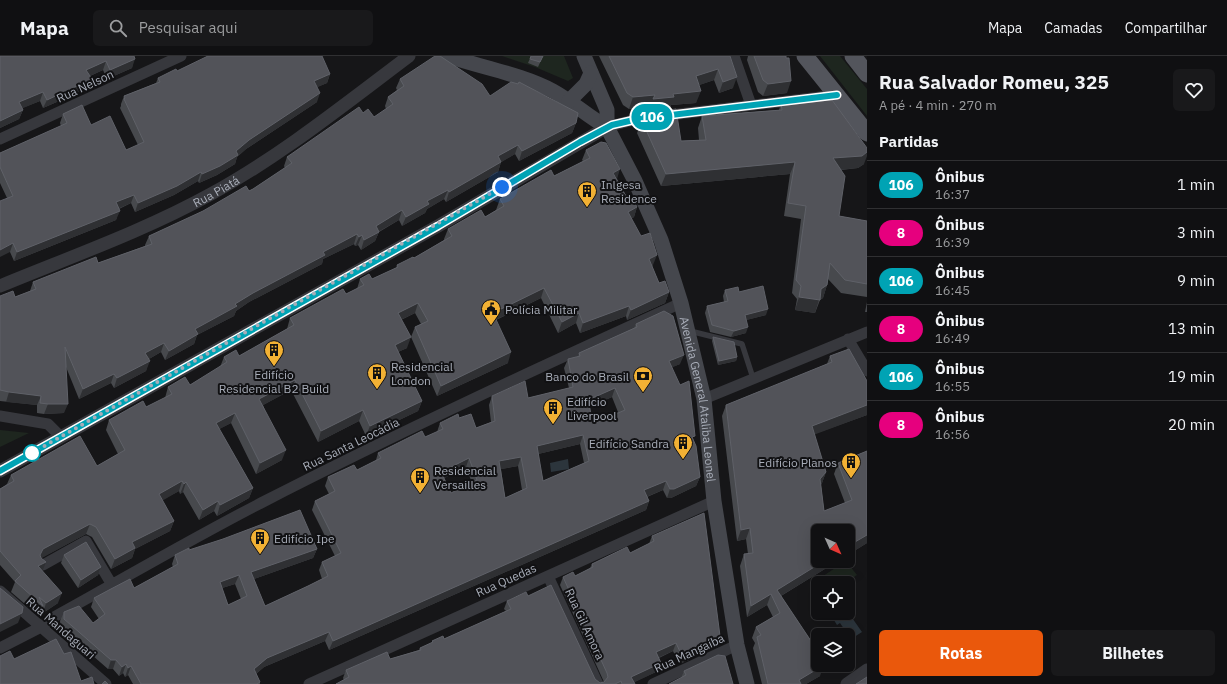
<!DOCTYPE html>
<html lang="pt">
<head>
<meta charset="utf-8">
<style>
  body { margin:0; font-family:"IBM Plex Sans",sans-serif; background:#19191b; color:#f1f3f6; height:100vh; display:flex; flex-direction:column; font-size:15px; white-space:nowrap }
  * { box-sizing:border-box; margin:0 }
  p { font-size:13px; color:#9c9d9f }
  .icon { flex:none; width:22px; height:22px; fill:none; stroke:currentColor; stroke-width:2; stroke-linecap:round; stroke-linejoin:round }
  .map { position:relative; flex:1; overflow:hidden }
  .side { display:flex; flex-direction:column; background:#101012; width:360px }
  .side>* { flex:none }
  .badge { padding:0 8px; border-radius:13px; font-size:14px; line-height:26px }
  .needle { width:26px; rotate:135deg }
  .buttons { position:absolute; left:811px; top:468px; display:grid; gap:8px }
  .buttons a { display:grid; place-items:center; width:44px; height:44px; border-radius:6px; background:#101012; box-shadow:0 4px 16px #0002,0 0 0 1px #303032; font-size:20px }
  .you { position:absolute; width:20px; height:20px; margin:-10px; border:3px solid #fff; border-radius:50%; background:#1a73e8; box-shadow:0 0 0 6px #1a73e833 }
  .map>.badge { position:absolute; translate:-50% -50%; box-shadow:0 0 0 2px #fff }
  h2 { padding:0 12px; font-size:15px; line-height:36px }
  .round { display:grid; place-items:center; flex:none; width:42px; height:42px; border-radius:6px; background:#19191b }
  .headline { display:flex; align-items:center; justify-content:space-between; height:68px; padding:0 12px }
  h1 { font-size:19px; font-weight:700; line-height:30px }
  .button { display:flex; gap:8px; margin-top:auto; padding:8px 12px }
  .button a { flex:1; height:46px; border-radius:6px; background:#ea580c; color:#fff; font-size:16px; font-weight:700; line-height:46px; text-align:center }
  .button a+a { background:#19191b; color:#f1f3f6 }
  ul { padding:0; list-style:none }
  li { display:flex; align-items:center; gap:12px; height:48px; padding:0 12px; border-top:1px solid #303032 }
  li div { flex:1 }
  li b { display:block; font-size:15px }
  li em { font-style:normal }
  li .badge { min-width:44px; font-weight:700; text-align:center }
  header { display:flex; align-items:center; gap:24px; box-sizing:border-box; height:56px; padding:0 20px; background:#101012; border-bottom:1px solid #303032 }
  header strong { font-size:19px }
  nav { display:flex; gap:22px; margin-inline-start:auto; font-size:14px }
  .search { width:280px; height:36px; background:#19191b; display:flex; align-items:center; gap:10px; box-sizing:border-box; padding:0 14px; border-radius:6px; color:#9c9d9f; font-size:15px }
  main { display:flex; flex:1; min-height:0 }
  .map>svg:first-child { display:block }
  .green { fill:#1e261f }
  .water { fill:#2c353c }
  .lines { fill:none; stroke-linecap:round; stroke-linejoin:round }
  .service { stroke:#37383d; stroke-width:5.5 }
  .minor { stroke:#37383d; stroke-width:11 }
  .tertiary { stroke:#37383d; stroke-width:13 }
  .secondary { stroke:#45474d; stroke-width:15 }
  .primary { stroke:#53555c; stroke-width:17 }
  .wall { fill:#47494d; fill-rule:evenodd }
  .shaded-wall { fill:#2f3033 }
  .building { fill:#525359; stroke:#5f6168; fill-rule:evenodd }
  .line-casing { stroke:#fff; stroke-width:9 }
  .line { stroke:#00a3b4; stroke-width:6 }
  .walk { stroke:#a8adb8; stroke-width:4; stroke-dasharray:0 7.2 }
  .stop-dot { fill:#fff; stroke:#00a3b4; stroke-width:2 }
  .labels { text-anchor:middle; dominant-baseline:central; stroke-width:4; stroke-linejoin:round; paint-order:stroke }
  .street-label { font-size:12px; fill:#a8adb8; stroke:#111113 }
  .poi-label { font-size:12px; fill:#a8adb8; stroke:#111113; text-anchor:start }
</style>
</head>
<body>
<header>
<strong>Mapa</strong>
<div class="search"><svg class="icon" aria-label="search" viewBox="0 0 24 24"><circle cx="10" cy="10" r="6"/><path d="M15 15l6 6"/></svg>Pesquisar aqui</div>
<nav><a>Mapa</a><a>Camadas</a><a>Compartilhar</a></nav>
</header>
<main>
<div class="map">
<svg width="867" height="628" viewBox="0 0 867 628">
  <rect width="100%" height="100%" fill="#161618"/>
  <!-- green -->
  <path class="green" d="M502,0H564L573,22L568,25L535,11Z
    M820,0H840L867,33V60Z
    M0,374L29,377L0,391Z
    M846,505L857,519L845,527H818L817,524Z"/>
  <!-- water -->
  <path class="water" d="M568,403L569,413L551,416L550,407Z
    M848,556L862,576L851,583L840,567L837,569L832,561L837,557Z"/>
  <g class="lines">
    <!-- service -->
    <path class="service" d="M690,275L742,288L753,322"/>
    <!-- minor -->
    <path class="minor" d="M734,0L751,49
      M607,71L637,63L837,39
      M0,83L181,0
      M848,283L867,315
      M704,343L867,276
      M0,360L48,368L60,380
      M43,509L86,485L112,529
      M548,520L598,628
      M0,535L106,628
      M0,592L41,571L54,561C123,523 191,483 261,447C399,376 540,311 681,247
      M309,628L714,445
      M653,628L737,589"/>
    <!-- tertiary -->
    <g class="tertiary">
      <path id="s1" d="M0,230C70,201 144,175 211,138C282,99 345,48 409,0"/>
      <path d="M0,415L438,170L607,71"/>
      <path d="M847,628L867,614"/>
    </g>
    <!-- secondary -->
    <g class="secondary">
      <path d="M448,0C483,12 521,18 553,35C573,46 588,61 607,71"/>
      <path id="s2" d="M584,0L607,54V71L635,125L661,184L681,247L704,343L714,445L737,589L747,628"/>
      <path d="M569,45L586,28L591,17"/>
    </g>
    <!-- primary -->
    <path class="primary" d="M805,0L867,77
      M853,0L867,18"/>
  </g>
  <!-- wall -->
  <path class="wall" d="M0,0H134L132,12L107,23L103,14L90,20L92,23L89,32L43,52L40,45L22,52L23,54L19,63L0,72Z
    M531,0H543L538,11L528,7Z
    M599,0H730L733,32L719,37L714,24L699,29L696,47L671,49L670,52L649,55L650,51L629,53L623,49Z
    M748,0H786L787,37L763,40L758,36L747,4Z
    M177,15L330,18L327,27L317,31V46L246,93L237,101L235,108L217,119L199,127L198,125L174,139L135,156L131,147L119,153L116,164L14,205L10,196L7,142L0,127V97L61,70L60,67L63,58L91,69L126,94L138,89L120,52L121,50V48L124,40L156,27L158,22Z
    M400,23L490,40L576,67L572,77L519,105L515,98L501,106L498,116L446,146L444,143L427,153L425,157L402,170L399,164L379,176L375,185L361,194L358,189L355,190L354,188L323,203L322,208L249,246L236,255L234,260L197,279L194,288L165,304L161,296L149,303L146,315L114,332L111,327L79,343L66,311L64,357L44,358L37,357V349L0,345V240L15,241L30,235L33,226L98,207L145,190V189L149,180L253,133L285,112L284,110L287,101L363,57L374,61L386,53L385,50L388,41L397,34L396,32Z
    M781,47L864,108L858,112L841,114L839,160L867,165V241L841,237L828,223L827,229L823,242L820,244L815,257L795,254L797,243L792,237L801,163L784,160L790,118L661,130L637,77L642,65L681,85L699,84L698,72L702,60L779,54Z
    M586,94L617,123L627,142L637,151L634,161L631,163L653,209L652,210L659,227L669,236L665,247L627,264L626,260L580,277L576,267L558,277L541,242L496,264L508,307L437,340L411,281L415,271L421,268L415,257L401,264L407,292L398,296L422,345L418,355L366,380L359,365L318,386L291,334L263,349L282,404L256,418L231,367L219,373L253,432L249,442L217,460L214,455L199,464L183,436L180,438L179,435L162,444L174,465L170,475L135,493L132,502L111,513L92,481L86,478L41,502L42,515L58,547L43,557L41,555L39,560L11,536L15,526L0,509V433L7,428L11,419L97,410L118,398L106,374L109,364L146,351L165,342L168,331L190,329L220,311L224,301L239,300L287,273L290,262L346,238L357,233L360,223H372L396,212L397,209L414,202L444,184V183L448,173L485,161L496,154L500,143L554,120L583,105L582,104Z
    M725,234L739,236L766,259L746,264V277L731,281L710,276L705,257L707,250L724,246L723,240Z
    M867,246V256H865Z
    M636,268L680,308L672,311L693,384L700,421L696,430L671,442H667L663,434L647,441L649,445L646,454L329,594L325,585L264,611L256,618L260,626V628H133L128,619L125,621L123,617L119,620L113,613H108L61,572L60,565L64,556L93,567L99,563L91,551L94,542L134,532L173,511L172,508L175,499L189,494L317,493L313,502L254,523L265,550L308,530L322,523L319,514L322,506L335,500L312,454L315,445L329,438L325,430L328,421L357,414L376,404L378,397L425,381L437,376L440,367L459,362L476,372L491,366L489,349L492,340L528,342L569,332L564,312L568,303L578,301L579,297L634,272ZM612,341L618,356L593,368L590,351ZM580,388L584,407L543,425L538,398ZM518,410L522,434L505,442L501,413ZM466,411L472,427L451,437L444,422ZM235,528L241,543L228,549L222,532Z
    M713,281L737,301L736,305L718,309L712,285Z
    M830,300L867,325V359L814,378L826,416L822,427L821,429L824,455L845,447L834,418L838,407L867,395V487L781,540L817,594V597L820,620L806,628H762L753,592L755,587L752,582L756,571L773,561L767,549L747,561L740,510L744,498H748L746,483L737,485L722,360L726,349L827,308Z
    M652,480L717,588L690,601L689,604L679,608L673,595L659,602L661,607L658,615L634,626L635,628H336L344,624L343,622L346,614L390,603L419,594L420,592L432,587V585L444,583L506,555L504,553L507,545L528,540L595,623L600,627L604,626L560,529L563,521L575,520L590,512L592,508L630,497L649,488Z
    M64,499L101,511L98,519L78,532L61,507Z
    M684,615L733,628L681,622Z"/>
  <!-- shaded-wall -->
  <path class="shaded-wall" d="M135,3L132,12L107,23L110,14Z
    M106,5L103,14L83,23L86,14Z
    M718,13L714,24L691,32L696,20Z
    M330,18L327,27L311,34L314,25Z
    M737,21L733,32L719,37L723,26Z
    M92,23L89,32L43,52L47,44Z
    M791,25L787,37L763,40L768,28Z
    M701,35L696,47L671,49L670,52L649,55L650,51L629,53L633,41Z
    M43,36L40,45L16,55L19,46Z
    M320,37L317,46L246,93L237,101L235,108L217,119L199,127L202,118L236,95L249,84Z
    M23,54L19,63L0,72V65Z
    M576,67L572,77L519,105L522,95Z
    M518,89L515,98L495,110L498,100Z
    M867,96V100L864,108L858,112L828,115L833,102Z
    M501,106L498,116L446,146L449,136Z
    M795,106L790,118L661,130L666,118Z
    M620,113L617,123L613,117Z
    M201,116L198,125L174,139L135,156L138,147Z
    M448,134L444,143L427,153L425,157L402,170L406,161L427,145Z
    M134,139L131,147L113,155L116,146Z
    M637,151L634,161L624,167L628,156Z
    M402,154L399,164L376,177L379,176L375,185L361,194L364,184L376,170Z
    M120,155L116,164L14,205L17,196Z
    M357,178L354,188L323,203L322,208L249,246L236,255L234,260L197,279L194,288L165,304L169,295L195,273L235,248L253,237L323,196Z
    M362,179L358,189L355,190L359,181Z
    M13,187L10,196L0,201V194Z
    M657,199L653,209L645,213L649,203Z
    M827,229L823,242L819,244L815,257L795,254L799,241L821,233Z
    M544,232L541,242L489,267L493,257Z
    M669,236L665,247L627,264L631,254Z
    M418,247L415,257L394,267L398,257Z
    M629,250L626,260L580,277L583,267Z
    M768,253L766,259L743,265L745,259Z
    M579,257L576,267L558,277L562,266Z
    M748,271L746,277L731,281L734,275Z
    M411,281L407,292L391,299L395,289Z
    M164,287L161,296L142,307L145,297Z
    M511,296L508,307L437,340L441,330Z
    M684,299L680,308L666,314L669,305Z
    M737,301L736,305L718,309L719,305Z
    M150,305L146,315L114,332L117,322Z
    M114,318L111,327L79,343L83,333Z
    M295,324L291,334L256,353L259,343Z
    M615,332L612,341L585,353L588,344Z
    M9,336L41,340L37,349L6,346Z
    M422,345L418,355L366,380L370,370Z
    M48,348H68L64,357L44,358Z
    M867,349V359L808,381L812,370Z
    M363,354L359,365L318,386L321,375Z
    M235,357L231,367L212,377L216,367Z
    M583,379L580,388L534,399L537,390Z
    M286,394L282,404L256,418L260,407Z
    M521,401L518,410L496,414L499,405Z
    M469,402L466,411L438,425L441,416Z
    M826,416L822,427L816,434L820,423Z
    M700,421L696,430L671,442H667L670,433Z
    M182,425L179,435L155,449L159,438Z
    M666,425L663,434L641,443L644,434Z
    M186,426L183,436L180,438L184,428Z
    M253,432L249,442L217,460L220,449Z
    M218,445L214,455L199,464L203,454Z
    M649,445L646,454L329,594L333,585Z
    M174,465L170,475L135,493L132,502L111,513L115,503L132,486Z
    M90,468L86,478L40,503V499L43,493Z
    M750,472L746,483L737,485L741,474Z
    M867,479V487L848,499V490Z
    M317,493L313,502L248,525L251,516Z
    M824,505H838L774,544L777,534Z
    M46,506L42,516L38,510Z
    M101,511L98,519L78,532L81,524Z
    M239,519L235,528L216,534L220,526Z
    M62,537L58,547L43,557L46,547Z
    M771,538L767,549L747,561L751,550Z
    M22,557L18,567L0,576V568Z
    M329,576L325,585L264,611L251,622L254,613L267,602Z
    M720,580L717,588L690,601L689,604L679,608L682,600L688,595Z
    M676,587L673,595L653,604L656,596Z
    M111,604H116L113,613H108Z
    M661,607L658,615L631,628V621Z
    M126,608L123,617L119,620L122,611Z
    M824,609L820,620L806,628H797L799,624Z
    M131,610L128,619L125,621L128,612Z"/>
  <!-- building -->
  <path class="building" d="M0,0H134L135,3L110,14L106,5L86,14L92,23L47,44L43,36L19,46L23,54L0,65Z
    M208,0H322L330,18L314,25L320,37L249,84L236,95L238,99L220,110L202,118L201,116L177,130L138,147L134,139L116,146L120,155L17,196L13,187L0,194V145L13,140L0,111V97L67,67L63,58L82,49L91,69L110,60L126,94L144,86L124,43L125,42L124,40L160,26L158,22L176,13L177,15Z
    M435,0H440L482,28L490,40L511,26L518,28L519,26L578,57L576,67L522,95L518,89L498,100L501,106L449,136L448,134L427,145L429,148L406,161L402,154L376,170L379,176L364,184L362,179L359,181L357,178L323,196L325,199L253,237L235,248L237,250L195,273L198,278L169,295L164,287L145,297L150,305L117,322L114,318L83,333L65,291L68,348H48L40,347L41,340L9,336L0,334V240L13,235L15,241L36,233L33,226L96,201L98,207L152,188L149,180L203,155L246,130L249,135L253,133L292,107L287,101L359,51L363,57L368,53L374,61L393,48L388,41L404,30L400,23Z
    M531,0H543L540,6L530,3Z
    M609,0H730L737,21L723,26L718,13L696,20L701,35L673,38L674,41L653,43L655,39L633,41L627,37Z
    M754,0H786V2H789L791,25L768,28L763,24Z
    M828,43L832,44L867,92V96L862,100L833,102L845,120L839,160L867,165V228L845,224L830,207L827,229L821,233L820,244L799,241L801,230L796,224L806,150L788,147L795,106L666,118L642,65L646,57L676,53L681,85L706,84L702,60L782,54L781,47Z
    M601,86L606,87L620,113L613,117L627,142L631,140L637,151L628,156L641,180L650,177L657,199L649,203L659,227L665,225L669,236L631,254L629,250L583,267L579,257L562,266L544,232L493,257L511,296L441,330L415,271L428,265L418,247L398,257L411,281L395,289L422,345L370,370L363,354L321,375L295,324L259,343L286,394L260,407L235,357L216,367L253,432L220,449L218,445L203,454L186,426L184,428L182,425L159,438L174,465L132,486L135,492L115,503L96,471L90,468L43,493L40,499L41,502L46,506L38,510L62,537L46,547L39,541L43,550L15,525L21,519L0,495V433L14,425L11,419L80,380L97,410L125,394L109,364L143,345L146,351L172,338L168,331L185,321L190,329L227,306L224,301L236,294L239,300L294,269L290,262L343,233L346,238L364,229L360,223L369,218L372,223L398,211L397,209L413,201L414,202L452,180L448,173L481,154L485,161L504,150L500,143L551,114L554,120L590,102L586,94Z
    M763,230L768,253L745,259L748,271L734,275L712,269L707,250L728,245L725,234L738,231L739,236Z
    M664,255L673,260L684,299L669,305L680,329L689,325L695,380L692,381L696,390L700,421L674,433H670L666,425L644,434L649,445L333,585L329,576L267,602L254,613L260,626L257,628H141L131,610L128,612L126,608L122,611L116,604H111L64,563V556L79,550L93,567L105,558L94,542L109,534L130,523L134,532L178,508L175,499L189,492V494L223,483L300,454L317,493L251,516L265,550L308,530L328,520L322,506L341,497L315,445L335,435L328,421L354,409L357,414L381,402L378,397L422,375L425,381L443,373L440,367L458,358L459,362L471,358L476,372L495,365L492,340L525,325L528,342L573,331L568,303L580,300L579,297L637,271L636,268ZM615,332L625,354L593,368L588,344ZM583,379L589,405L543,425L537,390ZM521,401L527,432L505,442L499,405ZM469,402L477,424L451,437L441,416ZM239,519L247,540L228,549L220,526Z
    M713,281L734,286L737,301L719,305Z
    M849,293L867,325V349L812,370L826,416L820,423L824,455L852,444L838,407L867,395V479L848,490V475H818V505H824L777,534L817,594L816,595L818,599V609H824L799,624L801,628H768L757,581L761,579L756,571L780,557L771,538L751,550L744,498L753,497L750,472L741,474L726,349L832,306L830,300Z
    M704,457L720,580L688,595L692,596L682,600L676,587L656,596L661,607L631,621L635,628H622L621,625L615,628H336L349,621L346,614L387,596L390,603L421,594L420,592L433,586L432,585L443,580L444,583L511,553L507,545L526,536L528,540L551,529L595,623L600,627L604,626L608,621L607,617L563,521L573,516L575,520L593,511L592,508L627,491L630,497L654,485L652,480Z
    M86,486L101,511L81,524L64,499Z
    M0,532L23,551L22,557L0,568Z
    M56,583L64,598L71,596L81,625L92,621L94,628H0V600L10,595L14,603Z
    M718,599L725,600L733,628H669L686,619L684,615Z
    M867,621V628H856Z
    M105,625L108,628H102Z"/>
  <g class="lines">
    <!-- line casing -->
    <g class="line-casing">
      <path id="line" d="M0,415L438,170L580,86L612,69L638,63L837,39"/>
    </g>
    <!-- line -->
    <use href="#line" class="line"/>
    <!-- walk -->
    <path class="walk" d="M32,397L502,131"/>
  </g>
  <!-- icons -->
  <defs>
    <g id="building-pin" transform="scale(1)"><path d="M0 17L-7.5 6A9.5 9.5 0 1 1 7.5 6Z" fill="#f2b134" stroke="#111113"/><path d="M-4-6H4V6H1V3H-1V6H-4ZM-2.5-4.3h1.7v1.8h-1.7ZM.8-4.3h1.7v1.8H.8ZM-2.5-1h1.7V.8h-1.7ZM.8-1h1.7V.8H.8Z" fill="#111"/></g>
    <g id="civic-pin" transform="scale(1)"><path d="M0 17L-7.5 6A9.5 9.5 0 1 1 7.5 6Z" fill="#f2b134" stroke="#111113"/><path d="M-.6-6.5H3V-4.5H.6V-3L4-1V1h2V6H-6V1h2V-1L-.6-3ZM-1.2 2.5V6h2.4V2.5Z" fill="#111"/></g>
    <g id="bank-pin" transform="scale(1)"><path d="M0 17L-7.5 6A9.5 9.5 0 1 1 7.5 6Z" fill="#f2b134" stroke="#111113"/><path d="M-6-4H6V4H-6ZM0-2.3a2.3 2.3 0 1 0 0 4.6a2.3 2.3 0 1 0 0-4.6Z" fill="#111"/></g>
  </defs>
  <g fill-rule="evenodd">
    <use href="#building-pin" x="587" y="135"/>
    <use href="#civic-pin" x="491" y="253"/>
    <use href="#building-pin" x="274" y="294"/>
    <use href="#building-pin" x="377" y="317"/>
    <use href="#bank-pin" x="643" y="320"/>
    <use href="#building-pin" x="553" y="352"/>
    <use href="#building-pin" x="683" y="387"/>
    <use href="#building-pin" x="851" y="406"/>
    <use href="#building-pin" x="420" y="421"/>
    <use href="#building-pin" x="260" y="482"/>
  </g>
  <!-- markers -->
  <circle class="stop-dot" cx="32" cy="397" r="8"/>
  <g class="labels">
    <!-- street labels -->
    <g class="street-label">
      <text transform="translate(85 30) rotate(-25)">Rua Nelson</text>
      <text stroke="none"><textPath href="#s1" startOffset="236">Rua Piatá</textPath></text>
      <text stroke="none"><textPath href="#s2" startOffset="365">Avenida General Ataliba Leonel</textPath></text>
      <text transform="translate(351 388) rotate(-26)">Rua Santa Leocádia</text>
      <text transform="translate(506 524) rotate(-24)">Rua Quedas</text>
      <text transform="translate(585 568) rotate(65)">Rua Gil Amora</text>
      <text transform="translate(61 572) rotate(41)">Rua Mandaguari</text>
      <text transform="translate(689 597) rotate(-25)">Rua Mangaíba</text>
    </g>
    <!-- poi labels -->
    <g class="poi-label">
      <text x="601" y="128">Inlgesa<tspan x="601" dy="14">Residence</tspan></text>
      <text x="505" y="253">Polícia Militar</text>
      <text x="391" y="310">Residencial<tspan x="391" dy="14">London</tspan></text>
      <text x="274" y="318" text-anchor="middle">Edifício<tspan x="274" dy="14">Residencial B2 Build</tspan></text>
      <text x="629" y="320" text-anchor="end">Banco do Brasil</text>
      <text x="567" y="345">Edifício<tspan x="567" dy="14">Liverpool</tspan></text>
      <text x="669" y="387" text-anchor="end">Edifício Sandra</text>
      <text x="837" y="406" text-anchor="end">Edifício Planos</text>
      <text x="434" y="414">Residencial<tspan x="434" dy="14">Versailles</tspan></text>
      <text x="274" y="482">Edifício Ipe</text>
    </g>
  </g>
</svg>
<div class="buttons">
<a><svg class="needle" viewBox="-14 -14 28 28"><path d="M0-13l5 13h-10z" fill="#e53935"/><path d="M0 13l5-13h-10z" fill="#9c9d9f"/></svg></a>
<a><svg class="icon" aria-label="locate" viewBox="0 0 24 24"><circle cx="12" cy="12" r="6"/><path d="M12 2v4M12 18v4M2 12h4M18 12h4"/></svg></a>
<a><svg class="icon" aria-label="layers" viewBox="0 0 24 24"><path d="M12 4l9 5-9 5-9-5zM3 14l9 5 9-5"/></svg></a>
</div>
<div class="you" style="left:502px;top:131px"></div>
<b class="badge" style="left:652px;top:61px;background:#00a3b4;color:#fff">106</b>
</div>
<section class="side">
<div class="headline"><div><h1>Rua Salvador Romeu, 325</h1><p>A pé · 4 min · 270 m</p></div><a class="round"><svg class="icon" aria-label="heart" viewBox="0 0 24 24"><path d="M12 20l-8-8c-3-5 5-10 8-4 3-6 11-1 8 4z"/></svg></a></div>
<h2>Partidas</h2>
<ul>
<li><span class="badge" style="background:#00a3b4;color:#fff">106</span><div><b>Ônibus</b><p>16:37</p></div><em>1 min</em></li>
<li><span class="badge" style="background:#e6007e;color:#fff">8</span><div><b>Ônibus</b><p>16:39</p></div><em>3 min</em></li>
<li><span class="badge" style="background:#00a3b4;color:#fff">106</span><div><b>Ônibus</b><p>16:45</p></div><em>9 min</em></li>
<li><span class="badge" style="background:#e6007e;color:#fff">8</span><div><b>Ônibus</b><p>16:49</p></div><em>13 min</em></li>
<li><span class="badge" style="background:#00a3b4;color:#fff">106</span><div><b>Ônibus</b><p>16:55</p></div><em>19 min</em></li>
<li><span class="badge" style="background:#e6007e;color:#fff">8</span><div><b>Ônibus</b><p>16:56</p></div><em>20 min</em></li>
</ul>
<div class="button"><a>Rotas</a><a>Bilhetes</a></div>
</section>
</main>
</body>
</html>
